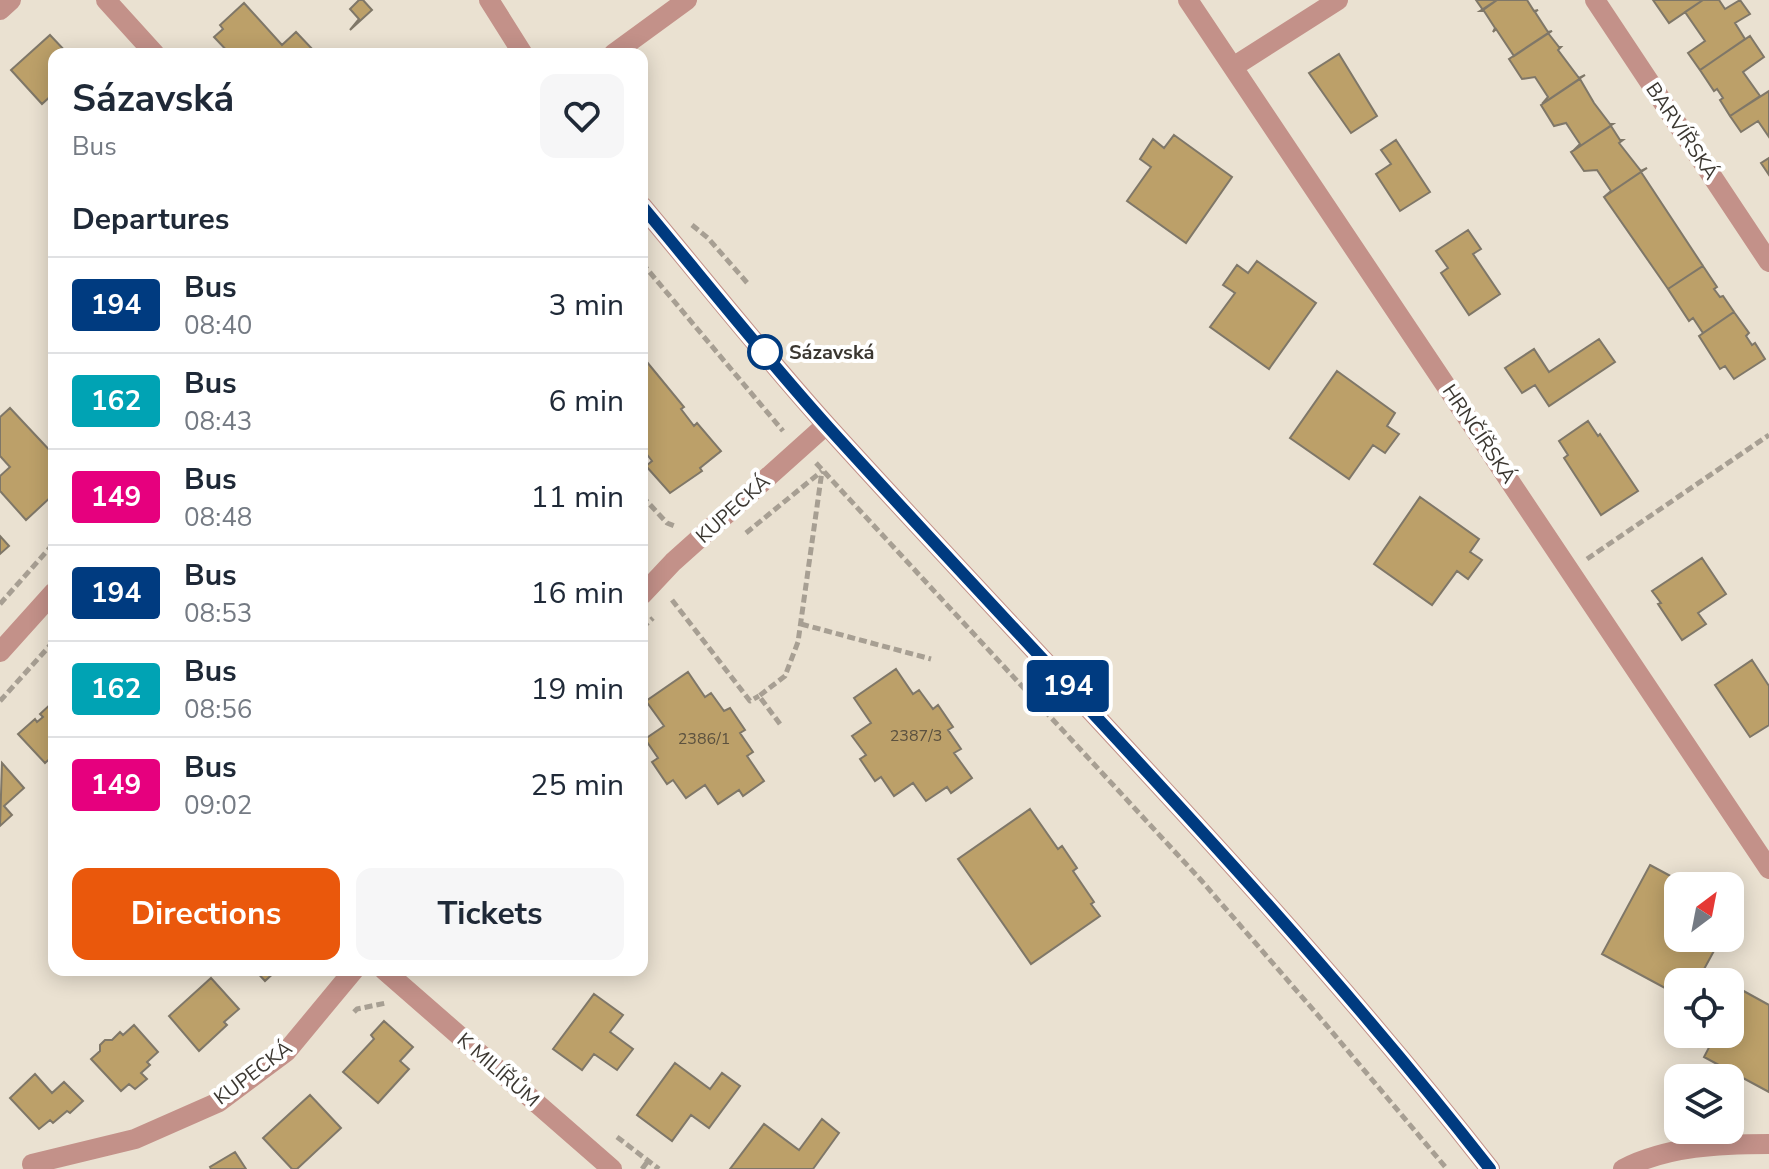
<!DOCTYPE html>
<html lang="en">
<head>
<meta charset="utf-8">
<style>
  body { margin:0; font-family:"Nunito Sans",sans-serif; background:#f6f6f7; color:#1f2937; height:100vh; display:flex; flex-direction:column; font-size:30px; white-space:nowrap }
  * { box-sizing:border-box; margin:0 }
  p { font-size:26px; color:#747a83 }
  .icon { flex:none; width:44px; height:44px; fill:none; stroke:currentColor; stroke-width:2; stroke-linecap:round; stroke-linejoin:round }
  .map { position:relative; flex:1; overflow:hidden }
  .drawer { position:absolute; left:48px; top:48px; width:600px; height:928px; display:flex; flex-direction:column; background:#fff; border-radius:16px; box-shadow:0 4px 20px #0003 }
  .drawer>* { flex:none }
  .badge { padding:0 16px; border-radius:6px; font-size:28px; line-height:52px }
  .needle { width:52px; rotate:32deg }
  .tools { position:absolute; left:1664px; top:872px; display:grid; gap:16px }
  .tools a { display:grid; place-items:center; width:80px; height:80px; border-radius:16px; background:#fff; box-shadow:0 4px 20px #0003; font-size:40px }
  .map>.badge { position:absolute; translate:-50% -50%; box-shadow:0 0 0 4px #fff }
  h2 { padding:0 24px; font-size:30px; line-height:72px }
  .round { display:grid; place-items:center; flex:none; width:84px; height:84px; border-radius:16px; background:#f6f6f7 }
  .summary { display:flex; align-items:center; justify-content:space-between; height:136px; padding:0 24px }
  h1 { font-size:38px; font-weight:700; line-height:60px }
  .primary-button { display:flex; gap:16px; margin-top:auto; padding:16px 24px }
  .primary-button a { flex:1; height:92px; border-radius:16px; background:#ea580c; color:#fff; font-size:32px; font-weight:700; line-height:92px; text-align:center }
  .primary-button a+a { background:#f6f6f7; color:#1f2937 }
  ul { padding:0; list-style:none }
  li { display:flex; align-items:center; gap:24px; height:96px; padding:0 24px; border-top:2px solid #e0e1e3 }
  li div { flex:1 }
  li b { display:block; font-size:30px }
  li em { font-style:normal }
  li .badge { min-width:88px; font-weight:700; text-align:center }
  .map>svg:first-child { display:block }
  .building { fill:#bca069; stroke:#7f7768; stroke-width:2 }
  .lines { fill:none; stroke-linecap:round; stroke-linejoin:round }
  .path { stroke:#a79f93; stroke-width:5; stroke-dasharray:8 4; stroke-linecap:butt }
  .street { stroke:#c39189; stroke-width:20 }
  .line-casing { stroke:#fff; stroke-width:18 }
  .line { stroke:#003b80; stroke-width:12 }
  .stop-dot { fill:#fff; stroke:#003b80; stroke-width:4 }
  .labels { text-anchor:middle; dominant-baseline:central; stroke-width:8; stroke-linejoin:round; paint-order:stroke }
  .number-label { font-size:16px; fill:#5b513f }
  .street-label { font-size:20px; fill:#3b3731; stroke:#fff }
  .stop-label { font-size:20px; font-weight:bold; fill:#3b3731; stroke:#fff; text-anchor:start }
</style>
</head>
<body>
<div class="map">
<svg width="1769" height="1169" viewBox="0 0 1769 1169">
  <rect width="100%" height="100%" fill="#eae1d1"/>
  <!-- building -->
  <path class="building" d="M359,0H363L372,10L350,30L359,19L350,9Z
    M1476,0H1497L1483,10Z
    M1497,0H1527L1534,11L1538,10L1535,12L1548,32L1552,31L1514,56L1496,29L1493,32L1495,28L1484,11H1480Z
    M1653,0H1703L1669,23Z
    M1703,0H1719L1725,9L1740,0L1750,14L1735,23L1745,39L1700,70L1688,53L1705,41L1685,12Z
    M244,3L282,45L296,32L316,53L230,54L214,37L223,29L220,25Z
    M1548,33L1559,47H1561L1558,50L1579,78L1585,75L1542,104L1548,97L1535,77L1522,79L1509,59Z
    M50,35L68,54H54V93L42,104L11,70Z
    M1750,36L1764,57L1743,72L1760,96L1730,116L1720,100L1723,98L1717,89L1714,91L1700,70Z
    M1339,54L1377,116L1351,133L1309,73Z
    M1580,79L1594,103L1610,124H1613L1573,151L1580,144L1566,123L1554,126L1541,105Z
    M1769,91V137L1758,121L1741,132L1730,116Z
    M1611,126L1620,140H1623L1619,143L1641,171L1647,168L1604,197L1611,191L1597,170L1584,171L1571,152Z
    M1174,135L1232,177L1186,243L1127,201L1151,167L1140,159L1153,139L1164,148Z
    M1396,140L1430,192L1400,211L1376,174L1391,164L1381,150Z
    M1769,158V175L1761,163Z
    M1641,172L1703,266L1668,289L1604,197Z
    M1468,230L1481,249L1473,254L1500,294L1469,315L1441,273L1448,268L1436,251Z
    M1257,261L1316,303L1269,369L1210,327L1235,293L1223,285L1237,265L1248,273Z
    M1703,266L1717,287L1714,289L1720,297L1723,296L1734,312L1703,333L1693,318L1689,321L1668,289Z
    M1734,312L1749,333L1746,336L1752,345L1755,343L1765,359L1734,379L1725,366L1720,369L1699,336Z
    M1599,339L1615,362L1549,406L1535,385L1522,393L1505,368L1534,349L1549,372Z
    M642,356L684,407L681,409L694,426L697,423L721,451L700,468L702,471L670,493L646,466L652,461L642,448Z
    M1337,371L1395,413L1387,426L1399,434L1385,453L1373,445L1349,479L1290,438Z
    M10,408L54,455V494L26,520L0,491V476L10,467L0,456V417Z
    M1588,421L1598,436L1600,434L1638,491L1601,515L1564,458L1568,455L1559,441Z
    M1420,497L1479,539L1470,552L1482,560L1468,579L1457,571L1432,605L1374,564Z
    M0,536L9,546L0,554Z
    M1702,558L1726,594L1698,613L1706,624L1682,640L1658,604L1661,603L1652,591Z
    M1752,660L1769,686V725L1750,737L1715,685Z
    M896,669L913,694L919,690L933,709L938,705L953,727L948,730L961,749L954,753L972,778L951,793L947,787L926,801L913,783L894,796L881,777L875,781L860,759L866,755L852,736L871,723L854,698Z
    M688,672L705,697L711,693L724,711L730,708L745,730L740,733L753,752L747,756L764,781L743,796L739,790L718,804L705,785L686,798L673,780L667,784L652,762L658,758L645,739L664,726L646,701Z
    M54,701V755L45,763L18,734L35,719L37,722L43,717L40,714Z
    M2,763L24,788L4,806L12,815L0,826Z
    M1030,809L1058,849L1062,846L1077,868L1073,871L1094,902L1091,904L1100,916L1031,964L958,859Z
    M1650,865L1689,886H1678V938H1721L1697,982H1678V995L1602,954Z
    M255,970H277L265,981Z
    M211,978L239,1009L224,1022L227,1025L199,1051L169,1016Z
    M1740,989L1769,1005V1092L1704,1057L1716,1034H1730V1008Z
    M594,994L623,1015L610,1032L633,1049L617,1070L594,1054L582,1070L553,1049Z
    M384,1021L413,1047L400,1061L409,1069L378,1103L343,1072L374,1039L371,1035Z
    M134,1025L158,1052L147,1062L150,1065L141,1073L147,1079L135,1089L129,1084L121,1091L91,1059L100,1051V1045L105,1040H112L120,1032L123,1035Z
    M675,1063L710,1089L722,1073L740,1086L709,1128L691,1115L672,1141L637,1115Z
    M35,1074L52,1093L64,1082L83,1101L70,1113L67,1111L53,1123L50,1120L39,1129L10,1098Z
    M310,1095L341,1128L297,1169H292L263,1138Z
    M822,1119L839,1133L813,1169H730L764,1124L799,1150Z
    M235,1152L246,1169H211L210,1167Z"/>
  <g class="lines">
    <!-- path -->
    <path class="path" d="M692,225L708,238L749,285
      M642,263L783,431
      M816,463L1200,879L1322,1020L1447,1169
      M642,496L667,523L677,527
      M746,533L822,471
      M1587,559L1769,435
      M672,600L750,701L759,696
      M0,604L54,543
      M801,624L931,659
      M642,628L653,618
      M0,701L54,641
      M780,724L759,696L785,676L798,642L822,471
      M354,1012L357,1009L386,1003
      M617,1137L659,1169
      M642,1169L648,1161"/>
    <!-- street -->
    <path class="street" d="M106,0L155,54
      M489,0L523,54
      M1188,0L1769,869
      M1595,0L1769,262
      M0,10L11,0
      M613,54L687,0
      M1233,67L1338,0
      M642,206C704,280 764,356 829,428C1051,673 1286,908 1490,1169
      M642,595L673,562L826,425
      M0,652L54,592
      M384,970L612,1169
      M32,1164L135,1139L219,1102L286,1052L354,970
      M1623,1169C1667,1146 1721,1144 1769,1144"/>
  </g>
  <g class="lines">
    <!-- line casing -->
    <g class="line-casing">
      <path id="line" d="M642,206C704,280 764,356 829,428C1051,673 1286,908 1490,1169"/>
    </g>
    <!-- line -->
    <use href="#line" class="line"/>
  </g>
  <!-- markers -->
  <circle class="stop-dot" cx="765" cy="352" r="16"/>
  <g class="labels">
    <!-- number labels -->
    <g class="number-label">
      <text x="916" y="736">2387/3</text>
      <text x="704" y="739">2386/1</text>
    </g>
    <!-- street labels -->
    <g class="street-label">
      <text transform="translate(1682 131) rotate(56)">BARVÍŘSKÁ</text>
      <text transform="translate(1479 434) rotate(56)">HRNČÍŘSKÁ</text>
      <text transform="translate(733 509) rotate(-42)">KUPECKÁ</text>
      <text transform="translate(498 1070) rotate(41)">K MILÍŘŮM</text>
      <text transform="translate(253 1073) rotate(-37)">KUPECKÁ</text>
    </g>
    <!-- stop labels -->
    <g class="stop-label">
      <text x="789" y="352">Sázavská</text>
    </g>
  </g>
</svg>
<div class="tools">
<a><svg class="needle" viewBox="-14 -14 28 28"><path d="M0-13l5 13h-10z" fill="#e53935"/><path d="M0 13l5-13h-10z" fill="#747a83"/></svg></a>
<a><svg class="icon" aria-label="locate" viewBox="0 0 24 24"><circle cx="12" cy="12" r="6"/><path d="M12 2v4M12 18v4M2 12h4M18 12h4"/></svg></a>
<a><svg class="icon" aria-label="layers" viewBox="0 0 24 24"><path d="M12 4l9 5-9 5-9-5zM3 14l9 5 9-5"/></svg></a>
</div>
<b class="badge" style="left:1068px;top:686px;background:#003b80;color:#fff">194</b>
<section class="drawer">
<div class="summary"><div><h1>Sázavská</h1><p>Bus</p></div><a class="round"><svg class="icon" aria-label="heart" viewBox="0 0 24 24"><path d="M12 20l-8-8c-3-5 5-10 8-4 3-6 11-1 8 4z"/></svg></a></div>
<h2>Departures</h2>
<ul>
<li><span class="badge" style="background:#003b80;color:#fff">194</span><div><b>Bus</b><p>08:40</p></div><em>3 min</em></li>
<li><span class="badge" style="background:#00a3b4;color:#fff">162</span><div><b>Bus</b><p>08:43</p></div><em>6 min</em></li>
<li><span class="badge" style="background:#e6007e;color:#fff">149</span><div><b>Bus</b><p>08:48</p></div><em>11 min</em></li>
<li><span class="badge" style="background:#003b80;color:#fff">194</span><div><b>Bus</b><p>08:53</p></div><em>16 min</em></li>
<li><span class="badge" style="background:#00a3b4;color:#fff">162</span><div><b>Bus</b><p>08:56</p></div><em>19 min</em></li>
<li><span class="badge" style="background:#e6007e;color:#fff">149</span><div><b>Bus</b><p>09:02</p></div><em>25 min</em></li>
</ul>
<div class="primary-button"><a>Directions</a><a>Tickets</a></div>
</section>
</div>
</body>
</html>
